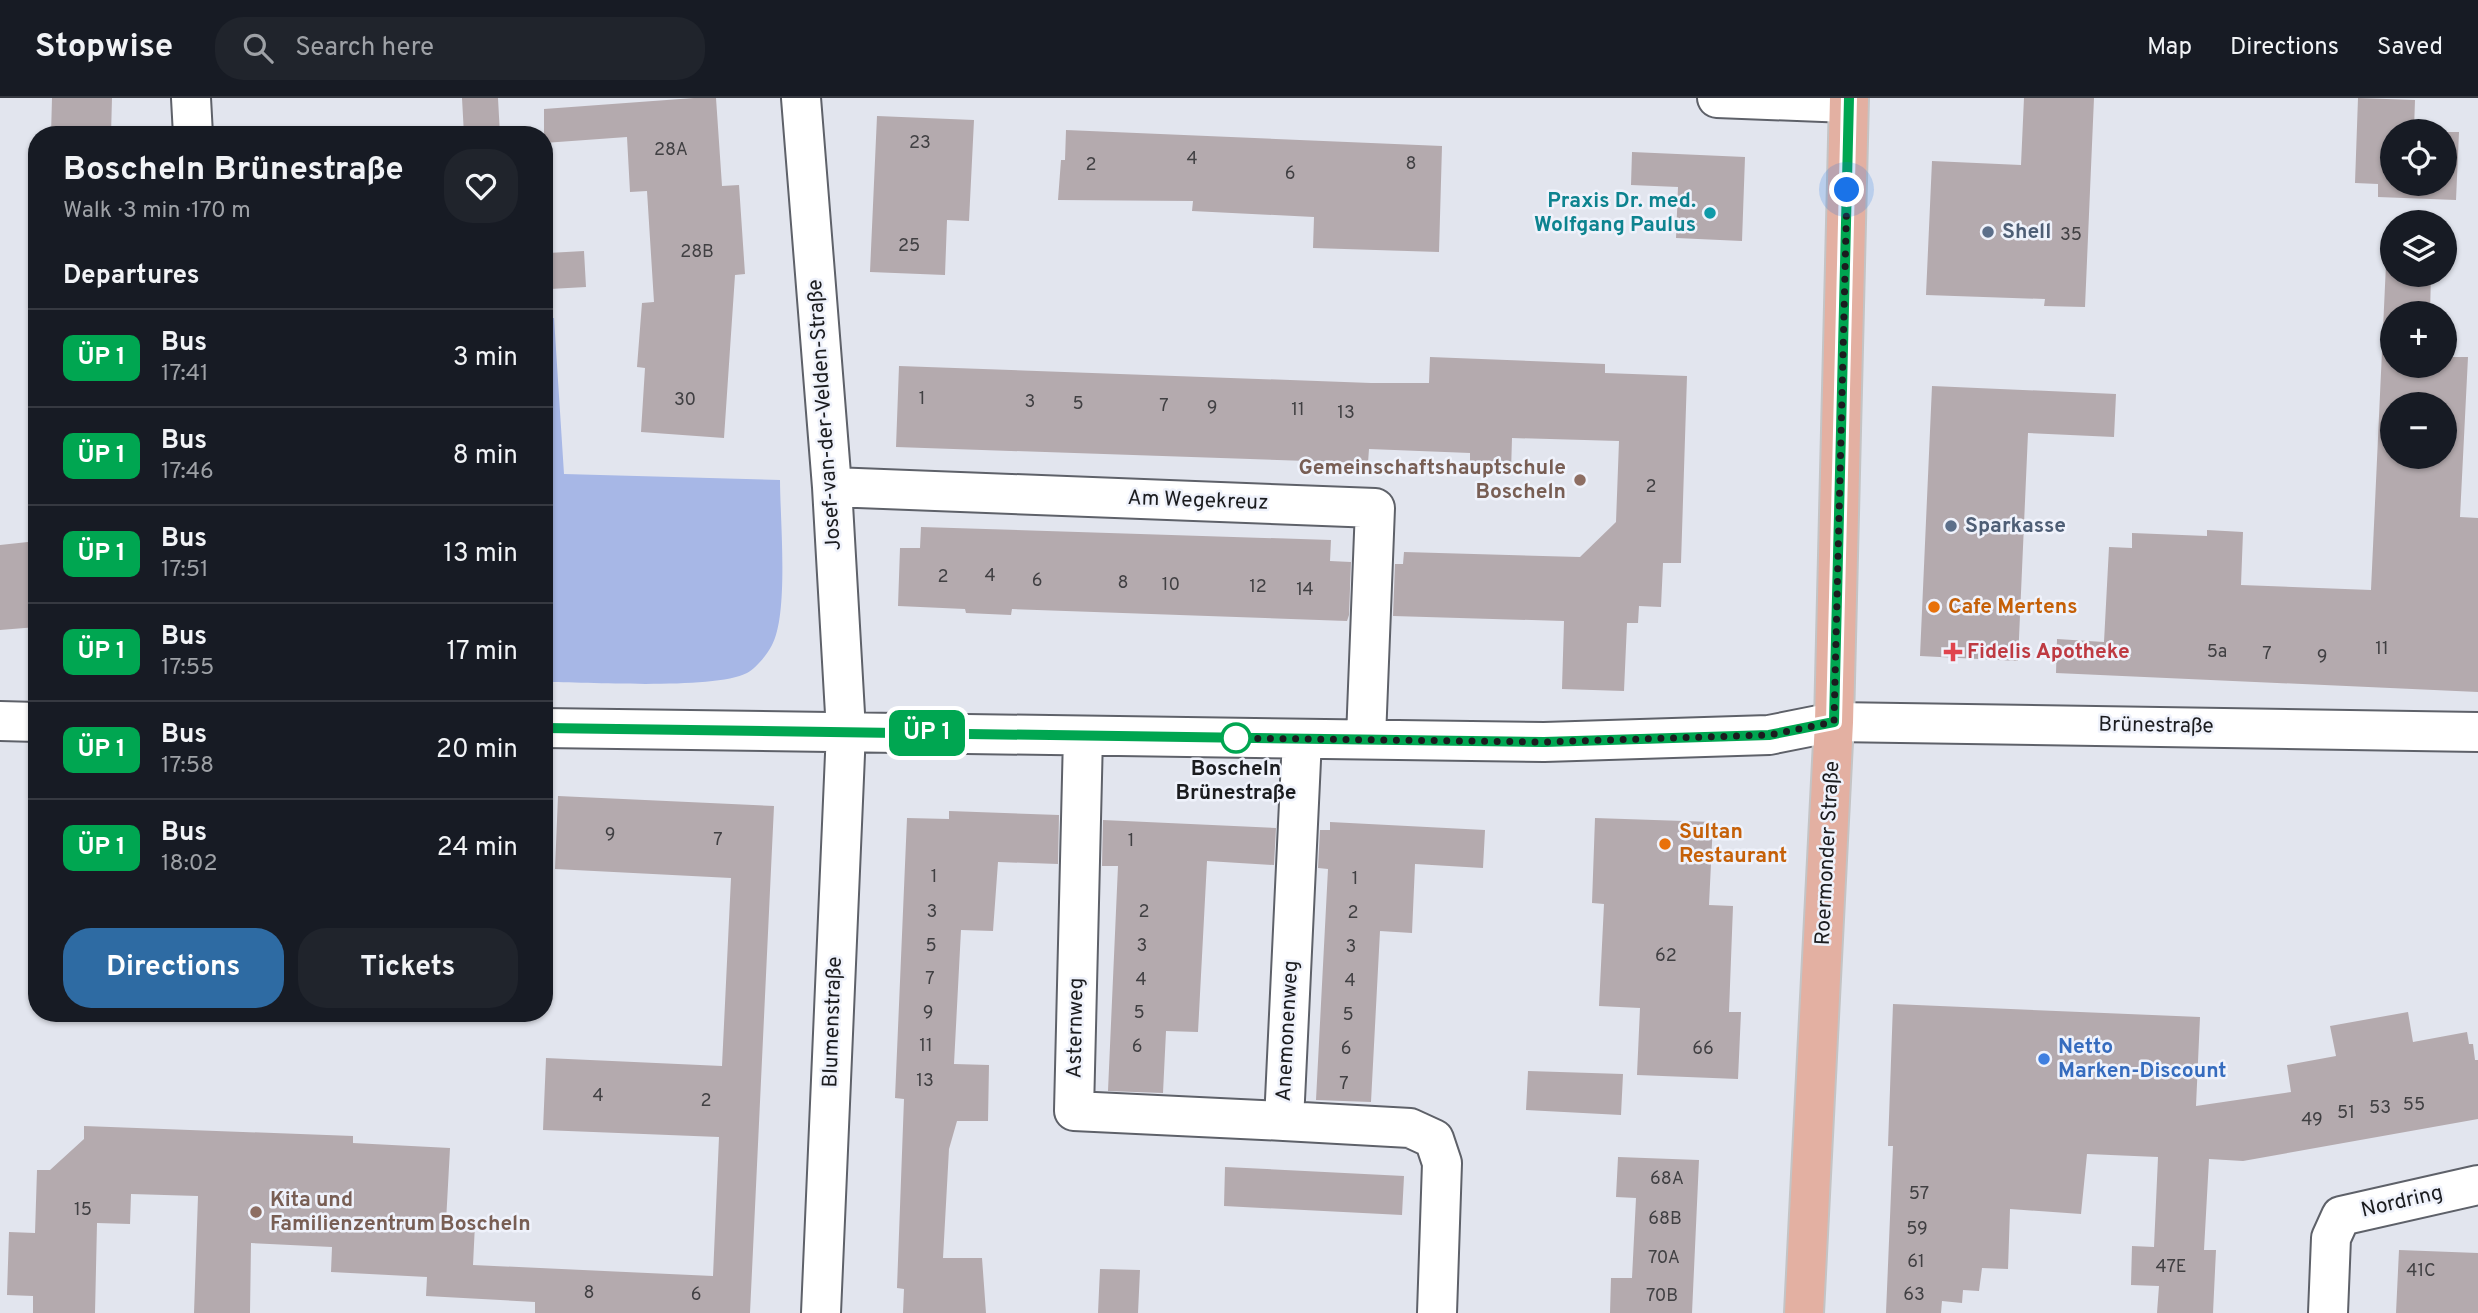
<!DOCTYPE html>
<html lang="en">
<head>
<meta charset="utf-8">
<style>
  body { margin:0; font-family:Overpass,sans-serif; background:#20242c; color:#f1f3f6; height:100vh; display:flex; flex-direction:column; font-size:26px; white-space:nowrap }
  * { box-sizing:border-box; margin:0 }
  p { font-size:23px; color:#9ea1a6 }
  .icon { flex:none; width:38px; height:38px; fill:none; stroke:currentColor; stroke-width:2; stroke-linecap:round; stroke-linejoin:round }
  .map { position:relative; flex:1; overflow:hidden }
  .side { position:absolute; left:28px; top:28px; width:525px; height:896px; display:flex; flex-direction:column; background:#171b24; border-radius:28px; box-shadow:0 2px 5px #0004 }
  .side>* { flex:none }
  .badge { padding:0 14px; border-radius:10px; font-size:24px; line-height:46px }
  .fabs { position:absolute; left:2380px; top:21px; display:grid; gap:14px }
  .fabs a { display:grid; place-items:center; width:77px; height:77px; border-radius:50%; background:#171b24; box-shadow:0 2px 5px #0004; font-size:35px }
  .you { position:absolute; width:35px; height:35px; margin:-18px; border:5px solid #fff; border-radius:50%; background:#1a73e8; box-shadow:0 0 0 10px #1a73e833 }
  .map>.badge { position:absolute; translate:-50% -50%; box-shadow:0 0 0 4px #fff }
  h2 { padding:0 35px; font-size:26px; line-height:63px }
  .round { display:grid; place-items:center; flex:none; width:74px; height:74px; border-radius:28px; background:#20242c }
  .summary { display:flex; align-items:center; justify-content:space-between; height:119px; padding:0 35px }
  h1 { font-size:33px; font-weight:700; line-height:52px }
  .primary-button { display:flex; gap:14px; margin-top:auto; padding:14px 35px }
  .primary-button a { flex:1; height:80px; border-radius:28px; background:#2e6ba3; color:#fff; font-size:28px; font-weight:700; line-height:80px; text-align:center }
  .primary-button a+a { background:#20242c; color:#f1f3f6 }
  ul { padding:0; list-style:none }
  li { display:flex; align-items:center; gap:21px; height:98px; padding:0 35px; border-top:2px solid #363941 }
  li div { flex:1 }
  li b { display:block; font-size:26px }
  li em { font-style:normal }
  li .badge { min-width:77px; font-weight:700; text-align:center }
  header { display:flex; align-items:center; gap:42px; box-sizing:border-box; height:98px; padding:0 35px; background:#171b24; border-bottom:2px solid #363941 }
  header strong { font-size:33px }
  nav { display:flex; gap:38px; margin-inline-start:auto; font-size:24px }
  .search { width:490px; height:63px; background:#20242c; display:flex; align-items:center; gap:18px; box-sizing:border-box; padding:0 24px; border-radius:28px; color:#9ea1a6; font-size:26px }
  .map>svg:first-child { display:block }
  .green { fill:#a7b7e6 }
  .building { fill:#b4aaae; fill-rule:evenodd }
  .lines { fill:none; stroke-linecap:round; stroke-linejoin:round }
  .minor-casing { stroke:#5e6169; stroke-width:42 }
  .major-casing { stroke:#c4c4c5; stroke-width:42 }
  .minor { stroke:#fff; stroke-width:38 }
  .major { stroke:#e3b0a2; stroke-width:38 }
  .line-casing { stroke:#fff; stroke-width:16 }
  .line { stroke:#00a651; stroke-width:10 }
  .walk { stroke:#1b1c1f; stroke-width:7; stroke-dasharray:0 12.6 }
  .culture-dot { fill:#0f9aa8; stroke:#eff2fb; stroke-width:2.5 }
  .service-dot { fill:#5c6f8a; stroke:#eff2fb; stroke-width:2.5 }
  .education-dot { fill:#8d6e63; stroke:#eff2fb; stroke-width:2.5 }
  .food-dot { fill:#e8710a; stroke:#eff2fb; stroke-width:2.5 }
  .health-dot { fill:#e0444e; stroke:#eff2fb; stroke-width:2.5 }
  .stop-dot { fill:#fff; stroke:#00a651; stroke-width:3.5 }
  .shop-dot { fill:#3f7fe0; stroke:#eff2fb; stroke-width:2.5 }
  .labels { text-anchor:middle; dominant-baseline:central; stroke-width:5; stroke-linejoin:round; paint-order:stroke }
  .number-label { font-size:18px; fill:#414043 }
  .culture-label { font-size:21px; font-weight:bold; fill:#0d838f; stroke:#eff2fb; text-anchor:end }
  .service-label { font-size:21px; font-weight:bold; fill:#4e5e75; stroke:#eff2fb; text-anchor:start }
  .street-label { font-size:21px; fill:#1b1c1f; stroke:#eff2fb }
  .education-label { font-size:21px; font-weight:bold; fill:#785e54; stroke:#eff2fb; text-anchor:end }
  .food-label { font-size:21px; font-weight:bold; fill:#c56008; stroke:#eff2fb; text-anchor:start }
  .health-label { font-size:21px; font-weight:bold; fill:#be3a42; stroke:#eff2fb; text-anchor:start }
  .stop-label { font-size:21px; font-weight:bold; fill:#1b1c1f; stroke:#eff2fb }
  .shop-label { font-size:21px; font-weight:bold; fill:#366cbe; stroke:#eff2fb; text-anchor:start }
</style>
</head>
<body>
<header>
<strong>Stopwise</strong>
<div class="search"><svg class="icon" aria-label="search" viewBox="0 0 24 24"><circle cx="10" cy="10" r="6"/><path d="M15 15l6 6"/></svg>Search here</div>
<nav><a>Map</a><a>Directions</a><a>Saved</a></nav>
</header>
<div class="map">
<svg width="2478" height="1215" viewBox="0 0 2478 1215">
  <rect width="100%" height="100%" fill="#e2e5ee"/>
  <!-- green -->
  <path class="green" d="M544,220H554L564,376L780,382C780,421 789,516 772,547C767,557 756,570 747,575C714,592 587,584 544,584Z"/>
  <!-- building -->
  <path class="building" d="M52,0H112L111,37H51Z
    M462,0H498L500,37H464Z
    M694,0H716L722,88L739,87L745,176L735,177L724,340L641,334L645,270L637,269L642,205L654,204L647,93L630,94L627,39L544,45V11Z
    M2024,0H2094L2085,209L2044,208L2045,201L1926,197L1932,63L2021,67Z
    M2358,0L2415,2L2414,32L2436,33H2392V86H2445V34H2459L2456,102L2378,99V86L2355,85Z
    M877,18L974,22L969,123L947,122L945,177L870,174Z
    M1066,32L1442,48L1439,154L1313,150L1314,119L1192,113L1193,103L1058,102L1061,62H1065Z
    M1632,54L1745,59L1742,143L1676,140L1678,89L1631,87Z
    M584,153L586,189L550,191L548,155Z
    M2386,166H2392V177H2431L2430,215H2392V268H2445V259H2468L2460,419L2478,420V594L2056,575L2057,541L2104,544L2109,449L2132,450V435L2207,438V432L2243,434L2241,487L2371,492ZM2392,306H2445V359H2392Z
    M1430,259L1605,266V275L1687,278L1681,465H1663L1661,509L1639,508L1638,525H1627L1624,593L1562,591L1564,523L1393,518L1395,466H1403L1404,454L1580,459L1616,424L1619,343L1512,340L1511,374L1470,373V355L1369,351L1368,365L896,349L899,268L1371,285H1429Z
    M1932,288L2116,296L2114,339L2028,335L2018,563L1920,558Z
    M921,429L1331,442L1330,463L1351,464L1349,517L1347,523L1012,511L1011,517L966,515L965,511L898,508L900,450H920Z
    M37,443V529L0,532V447Z
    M558,698L774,708L750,1215H535V1204L426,1198L427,1179L331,1174L332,1149L251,1145L250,1215H194L198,1098L131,1096L130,1126L97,1125L95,1215H33V1198L7,1197L9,1134L35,1135L37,1072H50L84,1041V1028L353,1038V1045L450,1050L446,1124L475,1126L473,1167L713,1178L719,1039L543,1032L546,960L722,968L731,780L555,771Z
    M949,713L1059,717L1058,766L998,764L993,833L961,832L954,966L989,967L988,1023H957L949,1051L943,1160H982L986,1215H903L904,1191L897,1190L904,1001L895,1000L907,720L949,721Z
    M1595,720L1713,724L1709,807L1733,808L1729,914H1741L1738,981L1637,977L1640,910L1599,908L1604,806L1592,805Z
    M1103,722L1276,730L1274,767L1207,763L1198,934L1166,933L1163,995L1108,993L1118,768H1102Z
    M1330,724L1485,732L1483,770L1415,766L1412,835L1380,833L1371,1004L1316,1002L1328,771L1318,770L1320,732H1330Z
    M1893,906L2200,919L2196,1008L2291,994L2287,967L2336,958L2330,928L2408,914L2413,944L2467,934L2469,946H2473L2475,962H2478V1021L2243,1063L2209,1061L2204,1152H2216L2213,1215H2157L2159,1188L2131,1187L2132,1148L2154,1149L2158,1059L2087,1056L2081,1116L2010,1111L2008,1171L1982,1170L1979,1193L1963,1192L1962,1205L1942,1203L1941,1215H1886L1893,1048H1888Z
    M1528,973L1623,976L1621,1017L1526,1012Z
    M1618,1059L1699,1062L1692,1215H1610L1611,1180H1632L1636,1100L1616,1099Z
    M1225,1069L1404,1078L1402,1117L1224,1108Z
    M2399,1152L2478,1155V1215H2396Z
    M1100,1171L1140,1172L1138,1215H1098Z"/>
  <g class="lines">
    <!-- minor casing -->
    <g class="minor-casing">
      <path id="minor" d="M191,0L193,37
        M801,0L832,389L846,633L821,1215
        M1717,0L1848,5
        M832,389L1375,410L1366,640
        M0,623L37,624
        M544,630L1544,644L1769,637L1834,624L2478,634
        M1083,638L1074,1013L1284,1023
        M1302,641L1284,1023L1410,1030L1434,1041L1442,1065L1437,1215
        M2328,1215L2331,1140L2341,1118L2478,1087"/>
    </g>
    <!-- major casing -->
    <g class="major-casing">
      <path id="major" d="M1804,1215L1834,624L1849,0"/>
    </g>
    <!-- minor -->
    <use href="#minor" class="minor"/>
    <!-- major -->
    <use href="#major" class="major"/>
  </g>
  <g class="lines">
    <!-- line casing -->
    <g class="line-casing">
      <path id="line" d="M544,630L1544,644L1769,637L1834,624L1849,0"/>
    </g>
    <!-- line -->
    <use href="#line" class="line"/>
    <!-- walk -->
    <path class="walk" d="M1236,640H1228L1544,644L1769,637L1834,624L1847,92"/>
  </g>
  <!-- markers -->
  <circle class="culture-dot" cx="1710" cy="115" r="7"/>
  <g class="service-dot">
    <circle cx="1988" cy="134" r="7"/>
    <circle cx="1951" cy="428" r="7"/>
  </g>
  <g class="education-dot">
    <circle cx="1580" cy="382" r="7"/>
    <circle cx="256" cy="1114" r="7"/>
  </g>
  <g class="food-dot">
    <circle cx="1934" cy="509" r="7"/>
    <circle cx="1665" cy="746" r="7"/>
  </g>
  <path class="health-dot" d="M1949.5 543.5h7v7h7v7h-7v7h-7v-7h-7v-7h7z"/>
  <circle class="stop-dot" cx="1236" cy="640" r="14"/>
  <circle class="shop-dot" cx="2044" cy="961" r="7"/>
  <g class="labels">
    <!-- number labels -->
    <g class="number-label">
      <text x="920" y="45">23</text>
      <text x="671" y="52">28A</text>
      <text x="1192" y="61">4</text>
      <text x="1411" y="66">8</text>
      <text x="1091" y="67">2</text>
      <text x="1290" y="76">6</text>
      <text x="2071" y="137">35</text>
      <text x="909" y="148">25</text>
      <text x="697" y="154">28B</text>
      <text x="922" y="301">1</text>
      <text x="685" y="302">30</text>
      <text x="1030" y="304">3</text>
      <text x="1078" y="306">5</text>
      <text x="1164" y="308">7</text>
      <text x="1212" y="310">9</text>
      <text x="1298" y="312">11</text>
      <text x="1346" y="315">13</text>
      <text x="1651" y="389">2</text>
      <text x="990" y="478">4</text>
      <text x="943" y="479">2</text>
      <text x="1037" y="483">6</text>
      <text x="1123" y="485">8</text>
      <text x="1171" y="487">10</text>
      <text x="1258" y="489">12</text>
      <text x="1305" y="492">14</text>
      <text x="2382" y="551">11</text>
      <text x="2217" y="554">5a</text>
      <text x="2267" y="556">7</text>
      <text x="2322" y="559">9</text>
      <text x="610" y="737">9</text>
      <text x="718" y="742">7</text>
      <text x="1131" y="743">1</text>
      <text x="934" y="779">1</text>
      <text x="1355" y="781">1</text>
      <text x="932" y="814">3</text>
      <text x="1144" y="814">2</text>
      <text x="1353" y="815">2</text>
      <text x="931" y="848">5</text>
      <text x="1142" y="848">3</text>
      <text x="1351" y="849">3</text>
      <text x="1666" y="858">62</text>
      <text x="930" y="881">7</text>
      <text x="1141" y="882">4</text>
      <text x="1350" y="883">4</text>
      <text x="928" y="915">9</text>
      <text x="1139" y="915">5</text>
      <text x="1348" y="917">5</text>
      <text x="926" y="948">11</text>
      <text x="1137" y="949">6</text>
      <text x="1346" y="951">6</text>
      <text x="1703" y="951">66</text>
      <text x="925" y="983">13</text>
      <text x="1344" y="986">7</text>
      <text x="598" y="998">4</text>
      <text x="706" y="1003">2</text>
      <text x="2414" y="1007">55</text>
      <text x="2380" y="1010">53</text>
      <text x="2346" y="1015">51</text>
      <text x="2312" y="1022">49</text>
      <text x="1667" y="1081">68A</text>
      <text x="1919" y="1096">57</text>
      <text x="83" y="1112">15</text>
      <text x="1665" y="1121">68B</text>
      <text x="1917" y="1131">59</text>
      <text x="1664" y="1160">70A</text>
      <text x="1916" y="1164">61</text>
      <text x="2171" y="1169">47E</text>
      <text x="2421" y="1173">41C</text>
      <text x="589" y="1195">8</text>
      <text x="696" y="1197">6</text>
      <text x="1914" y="1197">63</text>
      <text x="1662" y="1198">70B</text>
    </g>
    <!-- culture labels -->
    <g class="culture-label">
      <text x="1696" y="103">Praxis Dr. med.<tspan x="1696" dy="24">Wolfgang Paulus</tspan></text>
    </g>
    <!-- service labels -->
    <g class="service-label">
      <text x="2002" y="134">Shell</text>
      <text x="1965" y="428">Sparkasse</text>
    </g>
    <!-- street labels -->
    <g class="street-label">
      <text transform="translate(825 317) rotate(-94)">Josef-van-der-Velden-Straße</text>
      <text transform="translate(1198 403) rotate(2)">Am Wegekreuz</text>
      <text transform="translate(2156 628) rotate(1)">Brünestraße</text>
      <text transform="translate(1828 755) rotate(-87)">Roermonder Straße</text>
      <text transform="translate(833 924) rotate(-88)">Blumenstraße</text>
      <text transform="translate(1076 930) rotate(-89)">Asternweg</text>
      <text transform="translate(1288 933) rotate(-87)">Anemonenweg</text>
      <text transform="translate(2402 1104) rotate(-13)">Nordring</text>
    </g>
    <!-- education labels -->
    <g class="education-label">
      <text x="1566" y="370">Gemeinschaftshauptschule<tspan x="1566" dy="24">Boscheln</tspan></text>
      <text x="270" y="1102" text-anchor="start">Kita und<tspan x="270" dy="24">Familienzentrum Boscheln</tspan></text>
    </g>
    <!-- food labels -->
    <g class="food-label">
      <text x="1948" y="509">Cafe Mertens</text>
      <text x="1679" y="734">Sultan<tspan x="1679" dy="24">Restaurant</tspan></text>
    </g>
    <!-- health labels -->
    <g class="health-label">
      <text x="1967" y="554">Fidelis Apotheke</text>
    </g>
    <!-- stop labels -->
    <g class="stop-label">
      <text x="1236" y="671">Boscheln<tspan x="1236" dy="24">Brünestraße</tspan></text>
    </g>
    <!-- shop labels -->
    <g class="shop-label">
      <text x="2058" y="949">Netto<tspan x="2058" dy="24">Marken-Discount</tspan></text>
    </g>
  </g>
</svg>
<div class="fabs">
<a><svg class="icon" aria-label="locate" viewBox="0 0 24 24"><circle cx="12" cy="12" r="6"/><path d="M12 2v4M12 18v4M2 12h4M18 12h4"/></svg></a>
<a><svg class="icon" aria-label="layers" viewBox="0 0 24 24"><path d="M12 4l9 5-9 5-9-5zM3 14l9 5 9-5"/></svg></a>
<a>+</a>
<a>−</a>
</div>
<div class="you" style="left:1847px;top:92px"></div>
<b class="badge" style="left:927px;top:635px;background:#00a651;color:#fff">ÜP 1</b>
<section class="side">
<div class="summary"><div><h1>Boscheln Brünestraße</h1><p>Walk · 3 min · 170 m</p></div><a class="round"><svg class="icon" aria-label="heart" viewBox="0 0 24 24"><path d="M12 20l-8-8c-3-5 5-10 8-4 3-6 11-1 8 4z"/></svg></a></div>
<h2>Departures</h2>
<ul>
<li><span class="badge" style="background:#00a651;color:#fff">ÜP 1</span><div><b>Bus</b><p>17:41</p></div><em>3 min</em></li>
<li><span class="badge" style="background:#00a651;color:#fff">ÜP 1</span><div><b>Bus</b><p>17:46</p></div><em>8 min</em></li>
<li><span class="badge" style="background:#00a651;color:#fff">ÜP 1</span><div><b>Bus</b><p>17:51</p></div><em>13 min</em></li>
<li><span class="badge" style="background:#00a651;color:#fff">ÜP 1</span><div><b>Bus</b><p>17:55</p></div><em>17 min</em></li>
<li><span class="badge" style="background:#00a651;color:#fff">ÜP 1</span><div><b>Bus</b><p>17:58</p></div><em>20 min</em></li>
<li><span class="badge" style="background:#00a651;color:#fff">ÜP 1</span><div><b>Bus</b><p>18:02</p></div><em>24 min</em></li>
</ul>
<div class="primary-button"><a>Directions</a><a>Tickets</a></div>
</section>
</div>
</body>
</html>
